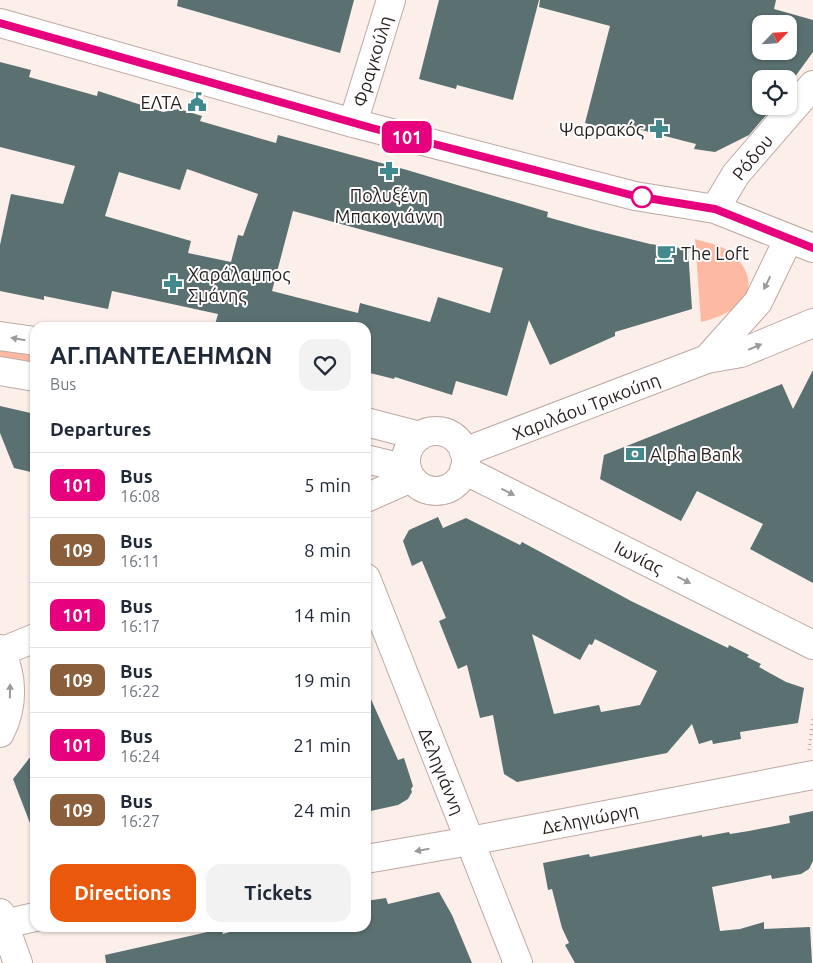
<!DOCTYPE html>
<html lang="en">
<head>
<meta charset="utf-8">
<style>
  body { margin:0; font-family:Ubuntu,sans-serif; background:#f2f2f3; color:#1f2937; height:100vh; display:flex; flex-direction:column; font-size:19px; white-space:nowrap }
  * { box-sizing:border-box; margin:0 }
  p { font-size:16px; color:#747a83 }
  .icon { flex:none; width:28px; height:28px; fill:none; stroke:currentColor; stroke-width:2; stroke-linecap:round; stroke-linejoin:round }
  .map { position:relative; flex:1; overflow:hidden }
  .side { position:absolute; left:30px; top:322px; width:341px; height:610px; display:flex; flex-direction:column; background:#fff; border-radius:15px; box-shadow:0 1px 4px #0004 }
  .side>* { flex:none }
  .badge { padding:0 10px; border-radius:8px; font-size:18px; line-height:32px }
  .needle { width:32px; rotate:65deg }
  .controls { position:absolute; left:752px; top:15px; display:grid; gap:10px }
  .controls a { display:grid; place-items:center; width:45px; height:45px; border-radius:10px; background:#fff; box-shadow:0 1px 4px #0004; font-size:25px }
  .map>.badge { position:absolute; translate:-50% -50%; box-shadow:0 0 0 2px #fff }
  h2 { padding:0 20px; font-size:19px; line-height:45px }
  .round { display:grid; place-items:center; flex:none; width:52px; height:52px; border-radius:15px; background:#f2f2f3 }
  .headline { display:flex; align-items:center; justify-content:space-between; height:85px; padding:0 20px }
  h1 { font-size:24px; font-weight:700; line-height:38px }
  .cta { display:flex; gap:10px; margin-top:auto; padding:10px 20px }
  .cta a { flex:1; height:58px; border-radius:15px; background:#ea580c; color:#fff; font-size:20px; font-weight:700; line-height:58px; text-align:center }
  .cta a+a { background:#f2f2f3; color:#1f2937 }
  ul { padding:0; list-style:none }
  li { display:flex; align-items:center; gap:15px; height:65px; padding:0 20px; border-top:1px solid #e0e1e3 }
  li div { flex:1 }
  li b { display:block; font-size:19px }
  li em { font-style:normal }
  li .badge { min-width:55px; font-weight:700; text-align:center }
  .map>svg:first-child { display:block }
  .green { fill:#fdb9a2 }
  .building { fill:#5a7071; fill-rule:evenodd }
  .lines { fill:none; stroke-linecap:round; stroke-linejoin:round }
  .minor-casing { stroke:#bea9a2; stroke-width:30 }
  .path { stroke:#b4a9a5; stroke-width:3; stroke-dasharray:1 4; stroke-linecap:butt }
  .minor { stroke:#fff; stroke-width:28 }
  .oneway { fill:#9d9a99 }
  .line-casing { stroke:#fff; stroke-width:11 }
  .line { stroke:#e6007e; stroke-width:8 }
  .stop-dot { fill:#fff; stroke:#e6007e; stroke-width:2.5 }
  .labels { text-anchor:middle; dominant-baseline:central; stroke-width:4; stroke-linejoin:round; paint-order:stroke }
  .street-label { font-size:18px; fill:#261e1c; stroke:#fff }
  .poi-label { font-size:18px; fill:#261e1c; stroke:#fff; text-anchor:start }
</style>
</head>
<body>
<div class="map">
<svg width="813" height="963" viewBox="0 0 813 963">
  <rect width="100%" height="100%" fill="#fcefea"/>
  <!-- green -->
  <path class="green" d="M695,239C708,243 721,245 732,253C738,258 743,265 746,272C758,302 725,316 701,322Z
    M0,347L35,354V366L0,362Z"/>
  <!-- building -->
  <path class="building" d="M178,0H354L340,53L177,6Z
    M439,0H539L513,100L457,85L456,89L419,79Z
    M540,0H776L774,9L813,20V52L789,85V79H761V106H774L749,135L715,152L694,149L696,144L626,126L624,133L585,123L610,26L539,7ZM761,24H789V51H761Z
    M0,62L31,70L29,77L97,96L98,91L163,112L179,109L202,116L200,121L276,143L278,135L407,170L548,212L547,217L590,229L650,244L688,249L692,309L615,332V336L550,365L529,320L507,396L456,381L452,395L395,377L394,379L366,372V328H214L218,314L112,291L108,309L44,296V300L0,291V245L11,194L63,204L75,166L0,147ZM187,169L258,194L243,236L238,235L231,262L188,253L191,241L105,216L119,172L180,190ZM293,211L503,268L490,313L438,297L430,322L360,303L358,313L272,291Z
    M813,370V583L750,549L763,524L697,491L681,521L600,479L604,455L782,384L793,409Z
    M0,406L35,414V473L14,468L0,433Z
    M438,517L443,528L466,518L520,545L522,542L631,601L728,648L729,645L749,655L747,657L761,664L759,667L786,682L804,688L798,723L740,732L741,739L713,744L712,740L699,744L692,724L667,753L517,782L504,774L493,715L480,718L467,665L458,669L439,621L446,618L422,561L412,566L403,541L409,530ZM532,634L580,660L589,644L592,645L595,639L657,671L640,705L601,712L599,705L554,714Z
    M366,688L398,760L404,758L413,786L411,789L412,792L408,799L398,805L366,812Z
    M35,751V831H33L13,779Z
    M813,811V861L809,869L801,874L772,879L771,875L712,887L720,931L740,929L764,922V929L810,927L812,963H575L565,945L569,943L562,928L552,889L548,890L543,863L589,854L590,857L702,835V837L729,832L730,834L749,831L790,823L789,816Z
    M439,892L452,915L472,963H106L105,955L221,929L223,934L243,928H366V901L386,898L388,904Z"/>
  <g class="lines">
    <!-- minor casing -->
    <g class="minor-casing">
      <path id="minor" d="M0,23L353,123L635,196L715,209L813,248
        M353,123L391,0
        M715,209L736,174L813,85
        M0,336L35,341
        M707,359L758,302L788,240
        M0,371L35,377
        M366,422L420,436
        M406 461a30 30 0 1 1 60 0a30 30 0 1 1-60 0Z
        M464,452L707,359L741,353L813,323
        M366,459L407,469
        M464,470L813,645
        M366,498L411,478
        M366,578L518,963
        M0,649C13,676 14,706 0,733
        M1,652L35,638
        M366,859L470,841L813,775
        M0,913L18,963
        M0,928L13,922L35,917"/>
    </g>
    <!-- path -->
    <path class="path" d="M809,750L813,718"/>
    <!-- minor -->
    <use href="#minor" class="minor"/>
  </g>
  <!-- one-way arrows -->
  <defs><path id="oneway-solid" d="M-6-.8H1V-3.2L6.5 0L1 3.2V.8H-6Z" transform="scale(1.25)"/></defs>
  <g class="oneway">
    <use href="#oneway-solid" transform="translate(767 283) rotate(116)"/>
    <use href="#oneway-solid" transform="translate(18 339) rotate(-170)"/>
    <use href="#oneway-solid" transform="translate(755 347) rotate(-23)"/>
    <use href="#oneway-solid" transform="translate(508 492) rotate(27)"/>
    <use href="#oneway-solid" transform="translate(684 580) rotate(27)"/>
    <use href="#oneway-solid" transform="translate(10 691) rotate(-89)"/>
    <use href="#oneway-solid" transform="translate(422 850) rotate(170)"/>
  </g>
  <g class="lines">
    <!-- line casing -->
    <g class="line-casing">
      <path id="line" d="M0,23L372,128L635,196L715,209L813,248"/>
    </g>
    <!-- line -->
    <use href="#line" class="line"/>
  </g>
  <!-- icons -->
  <defs>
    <g id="civic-bare" transform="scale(1.5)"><path d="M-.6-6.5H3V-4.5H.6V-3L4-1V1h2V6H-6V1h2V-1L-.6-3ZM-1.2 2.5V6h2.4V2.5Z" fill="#42898e" stroke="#fff" stroke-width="2.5" paint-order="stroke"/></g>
    <g id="pharmacy-bare" transform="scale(1.5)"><path d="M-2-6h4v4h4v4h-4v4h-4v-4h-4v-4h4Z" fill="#42898e" stroke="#fff" stroke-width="2.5" paint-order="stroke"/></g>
    <g id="cafe-bare" transform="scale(1.5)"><path d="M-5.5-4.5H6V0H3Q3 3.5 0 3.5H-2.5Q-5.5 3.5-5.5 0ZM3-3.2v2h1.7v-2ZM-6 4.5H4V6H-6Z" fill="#42898e" stroke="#fff" stroke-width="2.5" paint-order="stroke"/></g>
    <g id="bank-bare" transform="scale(1.5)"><path d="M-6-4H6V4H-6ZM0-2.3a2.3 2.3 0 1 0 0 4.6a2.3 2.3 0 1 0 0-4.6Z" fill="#42898e" stroke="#fff" stroke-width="2.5" paint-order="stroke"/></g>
  </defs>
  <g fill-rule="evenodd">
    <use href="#civic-bare" x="197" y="102"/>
    <use href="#pharmacy-bare" x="659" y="129"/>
    <use href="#pharmacy-bare" x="389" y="171"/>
    <use href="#cafe-bare" x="666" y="253"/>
    <use href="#pharmacy-bare" x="173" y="284"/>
    <use href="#bank-bare" x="635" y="454"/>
  </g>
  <!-- markers -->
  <circle class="stop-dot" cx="642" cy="197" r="10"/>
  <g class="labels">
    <!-- street labels -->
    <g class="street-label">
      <text transform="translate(372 61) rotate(-73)">Φραγκούλη</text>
      <text transform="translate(752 157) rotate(-51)">Ρόδου</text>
      <text transform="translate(586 406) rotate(-21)">Χαριλάου Τρικούπη</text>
      <text transform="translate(639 557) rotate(27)">Ιωνίας</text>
      <text transform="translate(442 771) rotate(68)">Δεληγιάννη</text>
      <text transform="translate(590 818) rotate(-11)">Δεληγιώργη</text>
    </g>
    <!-- poi labels -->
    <g class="poi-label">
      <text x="182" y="102" text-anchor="end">ΕΛΤΑ</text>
      <text x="644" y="129" text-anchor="end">Ψαρρακός</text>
      <text x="389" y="195" text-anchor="middle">Πολυξένη<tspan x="389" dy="21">Μπακογιάννη</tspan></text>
      <text x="681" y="253">The Loft</text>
      <text x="188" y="274">Χαράλαμπος<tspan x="188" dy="21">Σμάνης</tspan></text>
      <text x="650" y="454">Alpha Bank</text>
    </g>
  </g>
</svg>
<div class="controls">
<a><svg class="needle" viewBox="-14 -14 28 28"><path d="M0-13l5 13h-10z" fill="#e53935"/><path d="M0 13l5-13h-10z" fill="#747a83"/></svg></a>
<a><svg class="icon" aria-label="locate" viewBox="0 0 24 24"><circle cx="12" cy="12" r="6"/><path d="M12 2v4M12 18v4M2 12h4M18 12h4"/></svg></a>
</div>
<b class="badge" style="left:407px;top:137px;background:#e6007e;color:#fff">101</b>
<section class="side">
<div class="headline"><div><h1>ΑΓ.ΠΑΝΤΕΛΕΗΜΩΝ</h1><p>Bus</p></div><a class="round"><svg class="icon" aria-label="heart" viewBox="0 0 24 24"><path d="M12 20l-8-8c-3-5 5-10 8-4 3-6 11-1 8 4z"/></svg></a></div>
<h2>Departures</h2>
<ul>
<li><span class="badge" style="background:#e6007e;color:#fff">101</span><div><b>Bus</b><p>16:08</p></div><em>5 min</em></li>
<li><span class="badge" style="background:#8b5e3c;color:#fff">109</span><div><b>Bus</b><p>16:11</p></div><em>8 min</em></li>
<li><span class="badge" style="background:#e6007e;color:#fff">101</span><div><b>Bus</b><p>16:17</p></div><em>14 min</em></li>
<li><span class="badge" style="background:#8b5e3c;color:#fff">109</span><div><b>Bus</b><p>16:22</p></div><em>19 min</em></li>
<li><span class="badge" style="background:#e6007e;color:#fff">101</span><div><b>Bus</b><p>16:24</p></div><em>21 min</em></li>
<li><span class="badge" style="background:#8b5e3c;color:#fff">109</span><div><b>Bus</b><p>16:27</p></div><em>24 min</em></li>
</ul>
<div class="cta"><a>Directions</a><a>Tickets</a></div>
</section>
</div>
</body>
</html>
